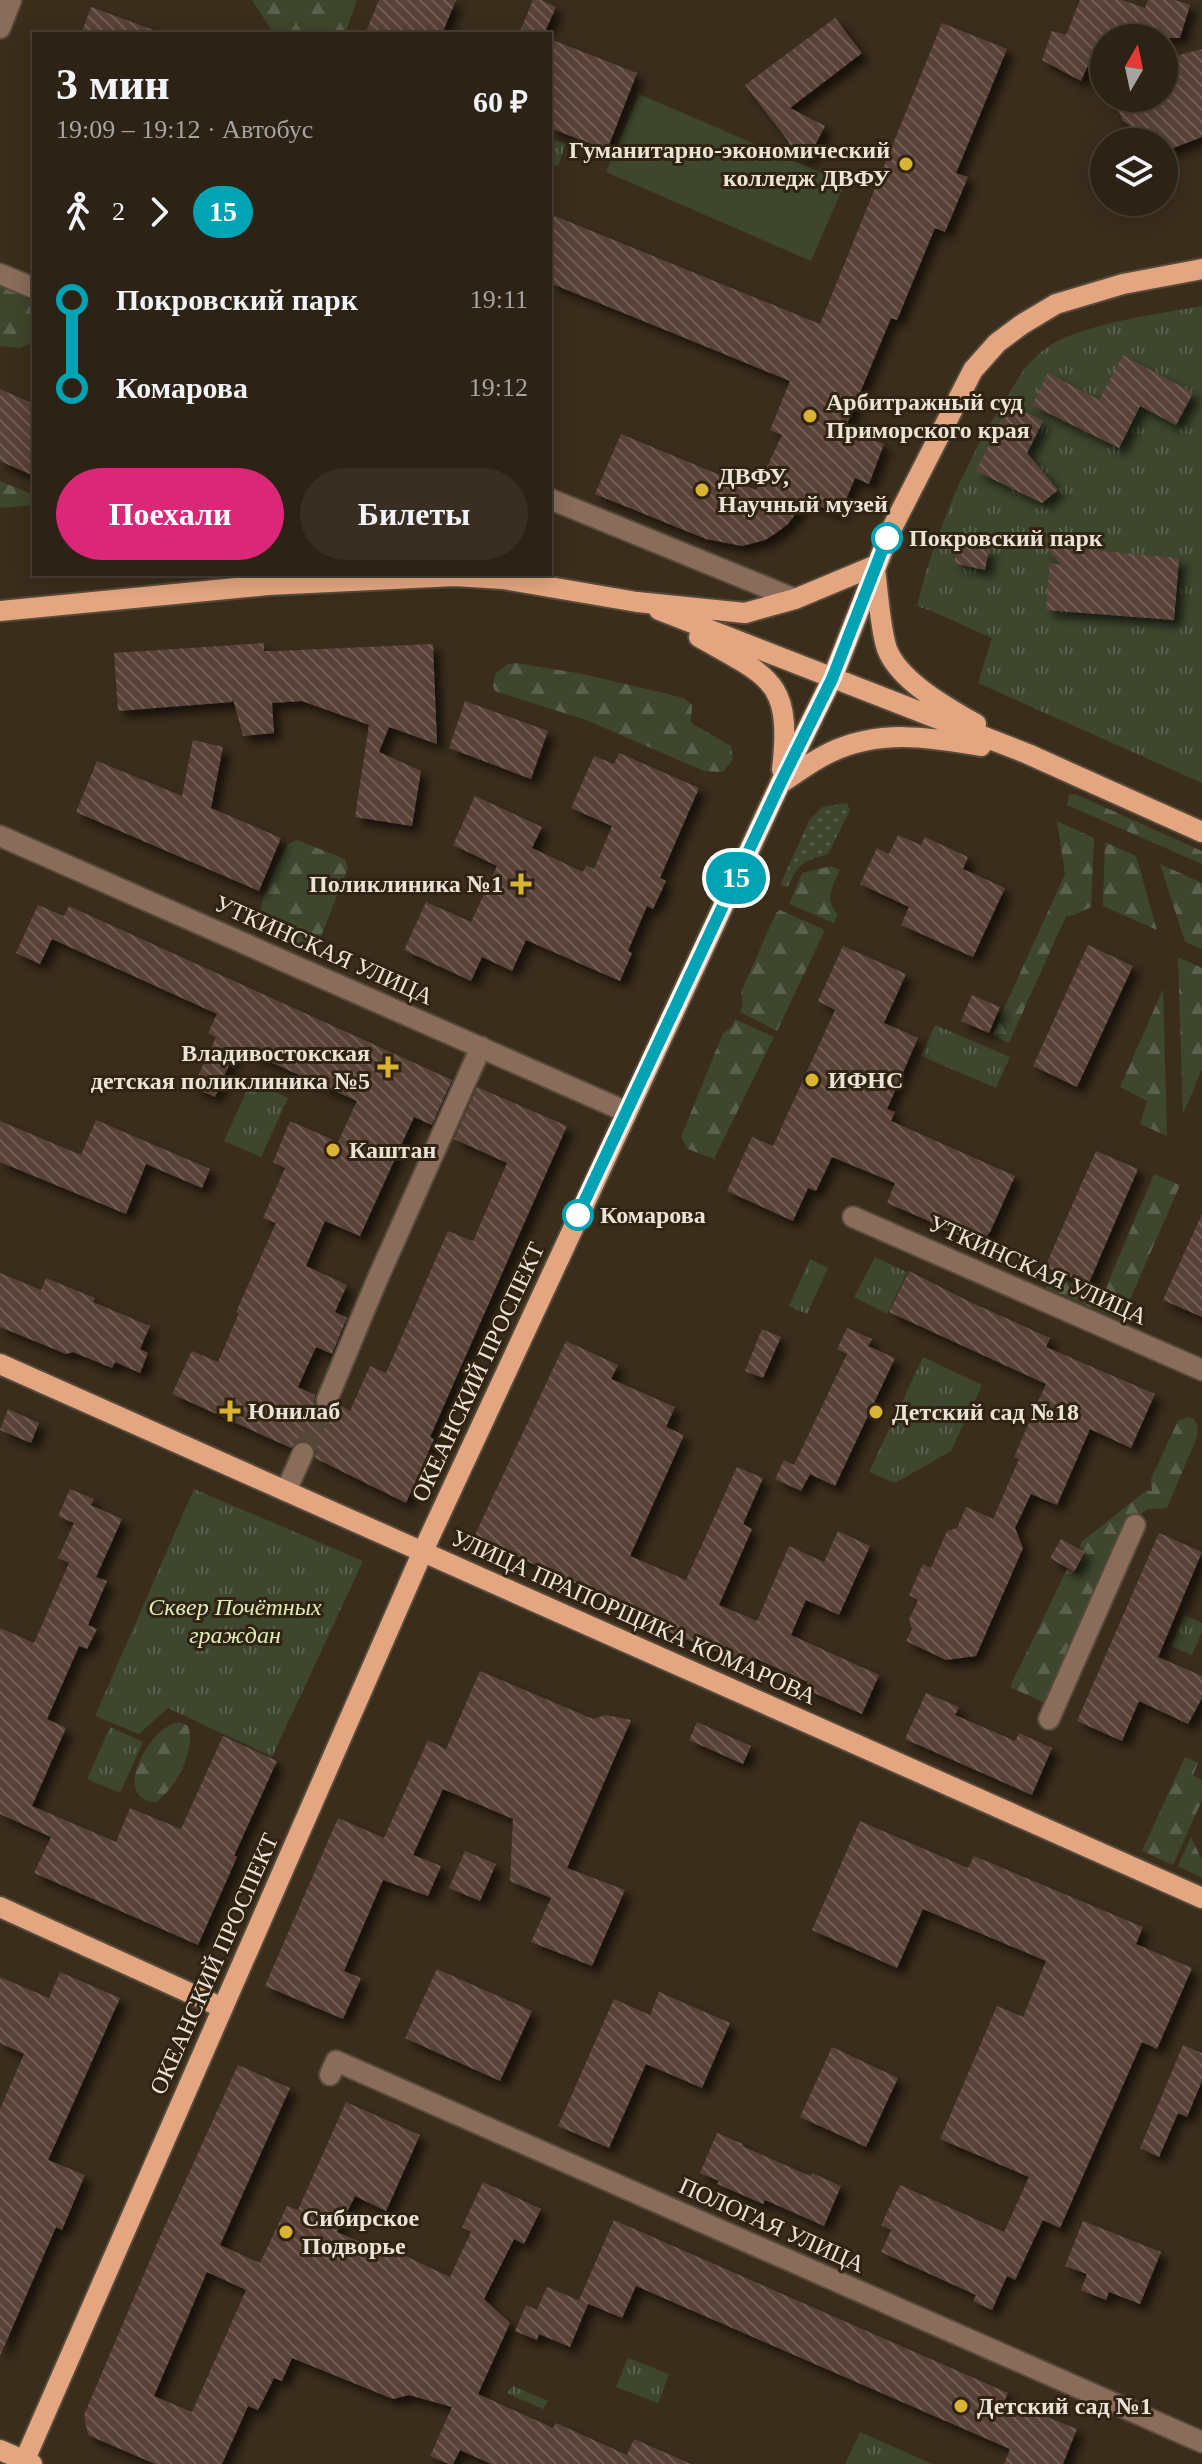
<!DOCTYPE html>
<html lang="ru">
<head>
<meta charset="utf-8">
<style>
  body { margin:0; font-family:"Times New Roman",serif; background:#382f22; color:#f1f3f6; height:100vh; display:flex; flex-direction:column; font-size:30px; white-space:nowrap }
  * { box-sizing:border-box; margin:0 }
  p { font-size:26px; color:#a6a4a0 }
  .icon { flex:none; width:44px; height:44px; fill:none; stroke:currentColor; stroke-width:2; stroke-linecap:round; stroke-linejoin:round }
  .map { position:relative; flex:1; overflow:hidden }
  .sheet { position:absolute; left:32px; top:32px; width:520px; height:544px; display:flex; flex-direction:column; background:#2c2215; border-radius:0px; box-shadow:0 4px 20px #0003,0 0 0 2px #483f34 }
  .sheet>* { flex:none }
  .badge { padding:0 16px; border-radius:26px; font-size:28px; line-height:52px }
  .needle { width:52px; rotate:9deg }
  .controls { position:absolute; left:1090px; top:24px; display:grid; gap:16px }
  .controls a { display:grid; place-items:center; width:88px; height:88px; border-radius:50%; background:#2c2215; box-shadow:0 4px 20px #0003,0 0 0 2px #483f34; font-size:40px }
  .map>.badge { position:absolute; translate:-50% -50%; box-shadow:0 0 0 4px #fff }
  .legs { display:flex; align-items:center; gap:12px; height:88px; padding:0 24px; font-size:26px }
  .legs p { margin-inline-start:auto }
  .summary { display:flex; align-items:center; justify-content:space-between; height:136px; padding:0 24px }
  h1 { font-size:44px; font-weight:700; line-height:60px }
  .action { display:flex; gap:16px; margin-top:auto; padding:16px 24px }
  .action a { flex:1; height:92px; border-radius:48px; background:#db2777; color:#fff; font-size:32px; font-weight:700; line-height:92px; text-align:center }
  .action a+a { background:#382f22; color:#f1f3f6 }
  ul { padding:0 24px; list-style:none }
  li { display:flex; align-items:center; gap:28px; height:88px; font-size:30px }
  li i { display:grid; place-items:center; width:12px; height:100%; margin:0 10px; background:currentColor }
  li i::after { content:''; width:20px; height:20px; margin:-10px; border:6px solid; border-radius:50%; background:#2c2215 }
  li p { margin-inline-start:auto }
  li:first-child i { background:linear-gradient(#0000 50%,currentColor 0) }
  li:last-child i { background:linear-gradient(currentColor 50%,#0000 0) }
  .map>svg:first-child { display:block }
  .grass { fill:url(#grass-dots) }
  .forest { fill:url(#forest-firs) }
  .park { fill:url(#park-tufts) }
  .pitch { fill:#3e462d }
  .building { fill:url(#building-back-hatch); fill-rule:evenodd; filter:url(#shadow) }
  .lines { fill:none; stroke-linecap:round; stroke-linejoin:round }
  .minor-tunnel { stroke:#554838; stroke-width:20; stroke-dasharray:20 10; stroke-linecap:butt }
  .minor-casing { stroke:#574a3a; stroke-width:24 }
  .major-casing { stroke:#574a3a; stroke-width:24 }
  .minor { stroke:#896c5a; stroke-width:20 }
  .major { stroke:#e3a681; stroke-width:20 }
  .line-1-casing { stroke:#fff; stroke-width:18 }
  .line-1 { stroke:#00a3b4; stroke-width:12 }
  .poi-dot { fill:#d9b334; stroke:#302312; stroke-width:3 }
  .stop-1-dot { fill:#fff; stroke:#00a3b4; stroke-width:4 }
  .labels { text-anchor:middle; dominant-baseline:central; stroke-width:6; stroke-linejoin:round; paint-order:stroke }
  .poi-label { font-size:24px; font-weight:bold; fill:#ebe2d8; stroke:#302312; text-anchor:start }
  .stop-label { font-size:24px; font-weight:bold; fill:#ebe2d8; stroke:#302312; text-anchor:start }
  .street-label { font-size:24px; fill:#ebe2d8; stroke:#302312 }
  .park-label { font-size:24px; font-style:italic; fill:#dbedb8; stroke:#302312 }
</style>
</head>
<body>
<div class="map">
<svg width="1202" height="2464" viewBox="0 0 1202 2464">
  <defs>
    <pattern id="grass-dots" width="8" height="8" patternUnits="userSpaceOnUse" patternTransform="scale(2)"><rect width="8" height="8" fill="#3e462d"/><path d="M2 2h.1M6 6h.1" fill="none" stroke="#5a604b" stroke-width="1.8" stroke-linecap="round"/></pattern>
    <pattern id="forest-firs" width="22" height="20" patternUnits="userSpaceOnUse" patternTransform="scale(2)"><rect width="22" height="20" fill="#3e462d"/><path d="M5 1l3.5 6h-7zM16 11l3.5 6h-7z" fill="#5a604b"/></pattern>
    <pattern id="park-tufts" width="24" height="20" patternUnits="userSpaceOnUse" patternTransform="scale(2)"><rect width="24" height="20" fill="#3e462d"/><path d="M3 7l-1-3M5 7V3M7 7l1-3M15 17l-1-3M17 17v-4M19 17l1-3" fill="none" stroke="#5a604b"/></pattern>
    <pattern id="building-back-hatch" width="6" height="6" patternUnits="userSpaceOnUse" patternTransform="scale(2)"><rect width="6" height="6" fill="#584239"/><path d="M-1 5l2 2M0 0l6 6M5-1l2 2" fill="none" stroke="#705d55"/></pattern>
    <filter id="shadow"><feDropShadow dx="7" dy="7" stdDeviation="4" flood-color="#0009"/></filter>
  </defs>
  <rect width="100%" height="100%" fill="#3b2d1c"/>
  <!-- grass -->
  <path class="grass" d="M847,803L850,810L828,854C802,862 799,862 788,887L780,885L810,819L822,807Z"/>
  <!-- forest -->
  <path class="forest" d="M252,0H357L345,34H274Z
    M0,286L34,302V341L20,348L0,346Z
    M0,481L34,495V505L0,508Z
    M516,663L583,674L684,698L692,705L691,723L731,746L733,759L723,772L704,771L586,720L495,691L493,686L496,673L508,664Z
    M1075,794L1202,851V864L1067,805L1069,795Z
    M1057,821L1094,838L1091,907L1074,915L1066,916L1009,1043L992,1035L1065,874Z
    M297,840L340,857L345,860L348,868L322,934L318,943L311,949C297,945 275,942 265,931C249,913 279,862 288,844Z
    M1105,842L1136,856L1157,930L1103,906Z
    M1160,864L1202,883V949L1185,942Z
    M831,866L840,870C833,886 823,900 838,914L834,923L789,904L802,873Z
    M780,910L825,930L777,1031L740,1012L743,1005L741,992L776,913Z
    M1178,957L1202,968V1069L1183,1114Z
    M1163,989L1167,1136L1140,1124L1147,1101L1120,1087Z
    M735,1019L774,1037L714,1159L688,1149L681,1137L723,1033L732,1026Z
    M1154,1174L1180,1185L1121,1320L1046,1288L1044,1282L1048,1275L1052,1274L1101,1294L1104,1292Z
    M1189,1417L1194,1419L1198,1427L1197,1437L1167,1508L1148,1509L1130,1522L1049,1705L1010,1687L1067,1569L1075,1573L1086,1553L1080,1547L1081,1542L1147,1490L1152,1491L1151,1479L1178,1421Z
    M179,1722L188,1726C196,1751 176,1788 156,1802C110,1800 148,1727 179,1722Z
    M1185,1757L1198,1763L1193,1775L1202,1780V1800L1173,1865L1142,1851Z
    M1191,1837L1202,1860V1878L1178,1866Z"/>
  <!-- park -->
  <path class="park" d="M550,138L566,144L558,166L550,163Z
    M1202,306V783L978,683L992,638C966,628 943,614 917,606C935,533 963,467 1003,403C1017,380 1029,357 1054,343C1093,322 1158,314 1202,306Z
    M935,1025L1010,1057L996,1088L921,1056Z
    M251,1081L288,1098L261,1157L224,1141Z
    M875,1257L907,1272L887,1314L854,1297Z
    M810,1259L828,1268L807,1314L789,1306Z
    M923,1357L982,1385L951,1451L895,1483L869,1472Z
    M194,1489L363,1561L272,1757L168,1708L139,1734L95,1716Z
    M1184,1615L1202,1623V1632L1192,1655L1171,1646Z
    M110,1727L143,1742L120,1793L87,1779Z
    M628,2358L669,2374L658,2403L616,2387Z
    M513,2386L548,2401L543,2409L507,2393Z
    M860,2432L867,2435L932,2464H845Z"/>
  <!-- pitch -->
  <path class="pitch" d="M639,94L845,183L811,261L606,172Z"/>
  <!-- building -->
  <path class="building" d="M379,0H456L442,34H365Z
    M533,0H541L556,7L544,34H519Z
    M1080,0H1122L1145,8L1148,0H1175L1190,5L1180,38H1104V76L1094,52L1081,81L1042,60L1052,31L1066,35Z
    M91,7L159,32L158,34H81Z
    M835,18L862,53L790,108L825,126L808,159L786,148L789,142L745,85Z
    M942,23L1007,49L956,173L968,177L945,232L935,228L897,320L891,318L845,429L884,444L869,484L855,478L840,514L805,501L788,524L776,533L765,540L742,546L706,539L595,494L621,434L756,490L782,435L770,430L790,381L550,283V214L820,324Z
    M550,39L637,73L607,150L550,128Z
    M1202,49V137L1168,150L1164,147V142H1156L1123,121L1113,98H1164V59Z
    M1123,355L1193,393L1176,425L1140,406L1119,448L1032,405L1048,373L1099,400Z
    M0,389L34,404V476L0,461Z
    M1009,404L1043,421L1027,453L1058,490L1042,503L976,471Z
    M959,543L989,549L985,570L954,563Z
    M1045,546L1179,558L1174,620L1046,610L1050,563L1061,565Z
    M264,643V651H277L433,644L437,744L389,727L379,752L421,771L412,826L355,817L369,725L302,701L272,703L274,733L243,736L233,699L232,702L118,711L114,653Z
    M465,701L548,731L531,779L449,748Z
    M193,740L223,747L211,808L281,838L259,891L76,812L97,761L182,796Z
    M619,753L699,788L660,878L666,881L653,909L647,906L628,951L632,953L620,981L526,940L512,971L482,957L471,981L404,950L426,902L471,922L497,866L453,845L475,796L542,827L532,848L583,872L586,865L594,869L612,826L571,808L594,756L614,764Z
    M898,835L921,845L925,837L968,857L963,869L1005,888L973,957L901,925L909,907L860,884L877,848L889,854Z
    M38,905L64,916L69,906L452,1080L432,1125L414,1117L360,1236L325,1221L306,1266L347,1285L335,1312L347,1318L332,1354L316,1347L298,1387L315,1395L314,1402L321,1412L329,1413L339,1405L350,1411L370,1366L386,1373L448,1231L473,1241L507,1163L454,1139L477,1087L567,1126L430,1437L434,1439L406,1503L315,1458L316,1451L309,1442L301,1440L291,1448L172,1394L192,1351L218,1362L239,1313L236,1312L276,1223L263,1218L285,1168L273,1162L290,1121L338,1142L357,1101L237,1047L215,1097L193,1087L216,1037L208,1033L217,1014L52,939L40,964L16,953Z
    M1088,945L1133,966L1077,1087L1033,1066Z
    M843,946L906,974L884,1023L918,1038L887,1109L895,1112L891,1121L1015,1176L990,1232L983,1241H975L936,1227L929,1221L887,1203L895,1183L832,1157L816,1191L808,1188L793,1221L727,1191L752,1137L773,1146L835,1010L818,1001Z
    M972,995L1000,1007L989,1033L961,1021Z
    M96,1120L210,1169L202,1188L146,1164L126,1214L0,1162V1121L81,1155Z
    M1096,1151L1138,1169L1088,1285L1045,1267Z
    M1202,1214V1317L1163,1300Z
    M909,1271L968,1301L1050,1338L1046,1347L1155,1394L1131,1448L1090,1429L1057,1505L1031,1494L1015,1528L1023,1548L976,1656L946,1660L906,1641L912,1629L909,1620L918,1600L909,1595L923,1564L931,1568L947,1531L957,1528L966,1507L993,1519L1019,1459L1014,1457L1046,1384L889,1312Z
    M0,1273L41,1290L46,1278L95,1298L93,1302L150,1326L140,1349L148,1353L140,1373L115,1362L112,1368L73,1352L66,1354L0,1327Z
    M847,1328L872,1339L868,1346L895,1358L835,1486L810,1474L801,1491L775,1479L784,1460L794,1465L847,1354L837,1349Z
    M762,1329L781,1337L763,1378L745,1371Z
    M566,1341L618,1365L611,1379L675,1407L666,1427L684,1435L630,1556L686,1580L737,1467L763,1478L743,1524L752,1529L719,1605L757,1621L789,1546L824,1562L838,1531L870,1546L839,1615L806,1600L791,1635L879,1675L862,1714L805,1689L808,1682L752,1657L748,1664L624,1614L627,1607L474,1537Z
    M8,1409L39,1423L31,1443L0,1430Z
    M70,1489L94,1499L91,1505L122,1519L96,1577L107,1581L88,1625L97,1629L87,1649L79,1646L47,1719L66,1728L32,1806L116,1842L130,1808L181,1829L223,1736L277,1761L234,1856L237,1857L198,1945L34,1873L51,1837L0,1814V1628L34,1643L69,1563L58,1558L74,1523L58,1516Z
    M1159,1533L1202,1552L1158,1657L1202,1676V1698L1188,1724L1139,1701L1122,1741L1077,1721Z
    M1061,1539L1085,1552L1074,1572L1050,1558Z
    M480,1671L593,1719L606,1715L631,1720L567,1868L625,1890L592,1966L531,1942L551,1898L510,1881L513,1819L443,1789L413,1855L441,1866L428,1896L383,1880L344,1971L361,1978L343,2019L265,1986L338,1818L384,1838L428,1740L446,1749Z
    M926,1693L959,1707L955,1715L1015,1741L1019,1733L1052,1748L1032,1795L905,1739Z
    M697,1722L751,1746L743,1764L689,1740Z
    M860,1821L968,1868L974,1856L1143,1927L1136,1944L1192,1968L1157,2049L1142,2042L1060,2228L1043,2220L1015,2280L1007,2276L992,2310L973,2301L976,2295L881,2252L891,2230L881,2225L900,2185L1004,2232L1029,2177L940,2139L997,2006L1023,2017L1046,1961L923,1909L897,1968L812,1930Z
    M465,1851L496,1864L480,1901L449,1888Z
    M437,1969L532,2011L500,2081L405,2038Z
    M60,1972L120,1998L48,2160L85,2175L62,2230L56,2227L0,2356V2109L24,2054L0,2043V1977L49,1998Z
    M659,1992L730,2023L702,2088L646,2064L609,2148L558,2126L614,1999L650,2015Z
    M1183,2045L1202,2053V2081L1187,2117L1178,2113L1159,2157L1140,2148Z
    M832,2047L898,2078L866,2147L800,2117Z
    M238,2065L290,2088L220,2245L260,2263L287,2206L298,2210L346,2102L420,2135L386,2211L355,2196L337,2232L397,2258L399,2253L450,2277L471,2232L462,2227L483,2182L541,2209L524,2244L514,2239L484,2299L510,2323L478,2394L553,2428L556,2423L627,2455L634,2439L691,2464H491L460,2450L453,2464H449L430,2456L452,2407L409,2395L393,2399L292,2358L282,2381L274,2378L258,2410L248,2406L222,2464H155L88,2435L84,2415L159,2239ZM207,2272L246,2290L192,2412L154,2396Z
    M717,2133L743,2144L742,2146L810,2176L812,2173L841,2186L824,2226L765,2200L763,2204L717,2184L719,2181L700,2173Z
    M614,2220L1008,2393L1005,2400L1077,2429L1063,2464H1004L1010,2449L636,2286L622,2318L579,2300Z
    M1083,2221L1161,2252L1140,2304L1109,2292L1106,2300L1081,2290L1087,2274L1065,2266Z
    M547,2287L588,2304L570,2347L539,2334L537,2340L515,2331L526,2305L537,2310Z"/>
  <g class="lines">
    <!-- minor-tunnel -->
    <path class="minor-tunnel" d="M303,1453L327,1400"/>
    <!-- minor casing -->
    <g class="minor-casing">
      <path id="minor" d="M0,28L11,0
        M0,274L34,288
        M550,499L795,599
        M0,836L627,1112
        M853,1217L1202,1370
        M327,1400L377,1280L481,1047
        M286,1491L303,1453
        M1049,1719L1135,1525
        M330,2075L336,2061L1202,2442"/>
    </g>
    <!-- major casing -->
    <g class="major-casing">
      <path id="major" d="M875,569C878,591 880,628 887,649C899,681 948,708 976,724
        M659,610L1028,754L1202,832
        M0,611L268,585L455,576L503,579L637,602L745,613L795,599L874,566
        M699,637C771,678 792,680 782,770
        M781,783C797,773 812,761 829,753C879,729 928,737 981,746
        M0,1364L1202,1898
        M0,1907L223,2008
        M0,2450L32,2464
        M23,2464L423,1551L780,784L832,679L890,532L973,370L997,343L1021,325L1056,304L1123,284L1202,269"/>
    </g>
    <!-- minor -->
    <use href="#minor" class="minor"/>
    <!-- major -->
    <use href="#major" class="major"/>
  </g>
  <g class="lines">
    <!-- line-1 casing -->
    <g class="line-1-casing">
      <path id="line-1" d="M578,1215L780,784L832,679L887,538"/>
    </g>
    <!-- line-1 -->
    <use href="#line-1" class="line-1"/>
  </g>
  <!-- markers -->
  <g class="poi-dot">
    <circle cx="906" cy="164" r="8"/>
    <circle cx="810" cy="416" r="8"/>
    <circle cx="702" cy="490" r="8"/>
    <path d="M517 872h8v8h8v8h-8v8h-8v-8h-8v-8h8z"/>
    <path d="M384 1055h8v8h8v8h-8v8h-8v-8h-8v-8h8z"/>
    <circle cx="812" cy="1080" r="8"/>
    <circle cx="333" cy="1150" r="8"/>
    <path d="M226 1399h8v8h8v8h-8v8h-8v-8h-8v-8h8z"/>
    <circle cx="876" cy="1412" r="8"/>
    <circle cx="286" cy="2232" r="8"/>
    <circle cx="961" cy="2406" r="8"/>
  </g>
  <g class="stop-1-dot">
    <circle cx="887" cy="538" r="14"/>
    <circle cx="578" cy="1215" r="14"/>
  </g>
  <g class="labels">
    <!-- poi labels -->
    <g class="poi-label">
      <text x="890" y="150" text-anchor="end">Гуманитарно-экономический<tspan x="890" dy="28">колледж ДВФУ</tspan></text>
      <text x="826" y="402">Арбитражный суд<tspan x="826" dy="28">Приморского края</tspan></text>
      <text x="718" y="476">ДВФУ,<tspan x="718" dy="28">Научный музей</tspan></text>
      <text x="503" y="884" text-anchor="end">Поликлиника №1</text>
      <text x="370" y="1053" text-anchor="end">Владивостокская<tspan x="370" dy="28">детская поликлиника №5</tspan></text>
      <text x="828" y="1080">ИФНС</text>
      <text x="349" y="1150">Каштан</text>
      <text x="248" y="1411">Юнилаб</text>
      <text x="892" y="1412">Детский сад №18</text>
      <text x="302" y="2218">Сибирское<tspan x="302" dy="28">Подворье</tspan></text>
      <text x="977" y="2406">Детский сад №1</text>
    </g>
    <!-- stop labels -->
    <g class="stop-label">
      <text x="909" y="538">Покровский парк</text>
      <text x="600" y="1215">Комарова</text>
    </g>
    <!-- street labels -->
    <g class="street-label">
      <text transform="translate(324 950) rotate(24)">УТКИНСКАЯ УЛИЦА</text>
      <text transform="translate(1038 1270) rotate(24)">УТКИНСКАЯ УЛИЦА</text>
      <text transform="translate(478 1372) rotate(-65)">ОКЕАНСКИЙ ПРОСПЕКТ</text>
      <text transform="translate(634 1617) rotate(24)">УЛИЦА ПРАПОРЩИКА КОМАРОВА</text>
      <text transform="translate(214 1964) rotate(-66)">ОКЕАНСКИЙ ПРОСПЕКТ</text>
      <text transform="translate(772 2225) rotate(24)">ПОЛОГАЯ УЛИЦА</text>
    </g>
    <!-- park labels -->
    <g class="park-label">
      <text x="235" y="1607">Сквер Почётных<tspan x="235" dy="28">граждан</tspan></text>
    </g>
  </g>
</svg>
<div class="controls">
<a><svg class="needle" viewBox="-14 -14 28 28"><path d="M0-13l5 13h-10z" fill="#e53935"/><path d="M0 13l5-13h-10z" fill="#a6a4a0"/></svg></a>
<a><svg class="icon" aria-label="layers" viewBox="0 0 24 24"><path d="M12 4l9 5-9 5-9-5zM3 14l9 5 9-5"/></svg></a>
</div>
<b class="badge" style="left:736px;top:878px;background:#00a3b4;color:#fff">15</b>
<section class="sheet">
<div class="summary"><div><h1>3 мин</h1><p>19:09 – 19:12 · Автобус</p></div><b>60 ₽</b></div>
<div class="legs"><svg class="icon" aria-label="walk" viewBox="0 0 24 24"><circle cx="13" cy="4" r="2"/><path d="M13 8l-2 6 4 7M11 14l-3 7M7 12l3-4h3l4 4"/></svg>2<svg class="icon" aria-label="forward" viewBox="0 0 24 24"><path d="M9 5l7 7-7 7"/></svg><b class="badge" style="background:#00a3b4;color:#fff">15</b></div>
<ul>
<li><i style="color:#00a3b4"></i><b>Покровский парк</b><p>19:11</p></li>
<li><i style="color:#00a3b4"></i><b>Комарова</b><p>19:12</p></li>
</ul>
<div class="action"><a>Поехали</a><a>Билеты</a></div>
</section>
</div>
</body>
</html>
